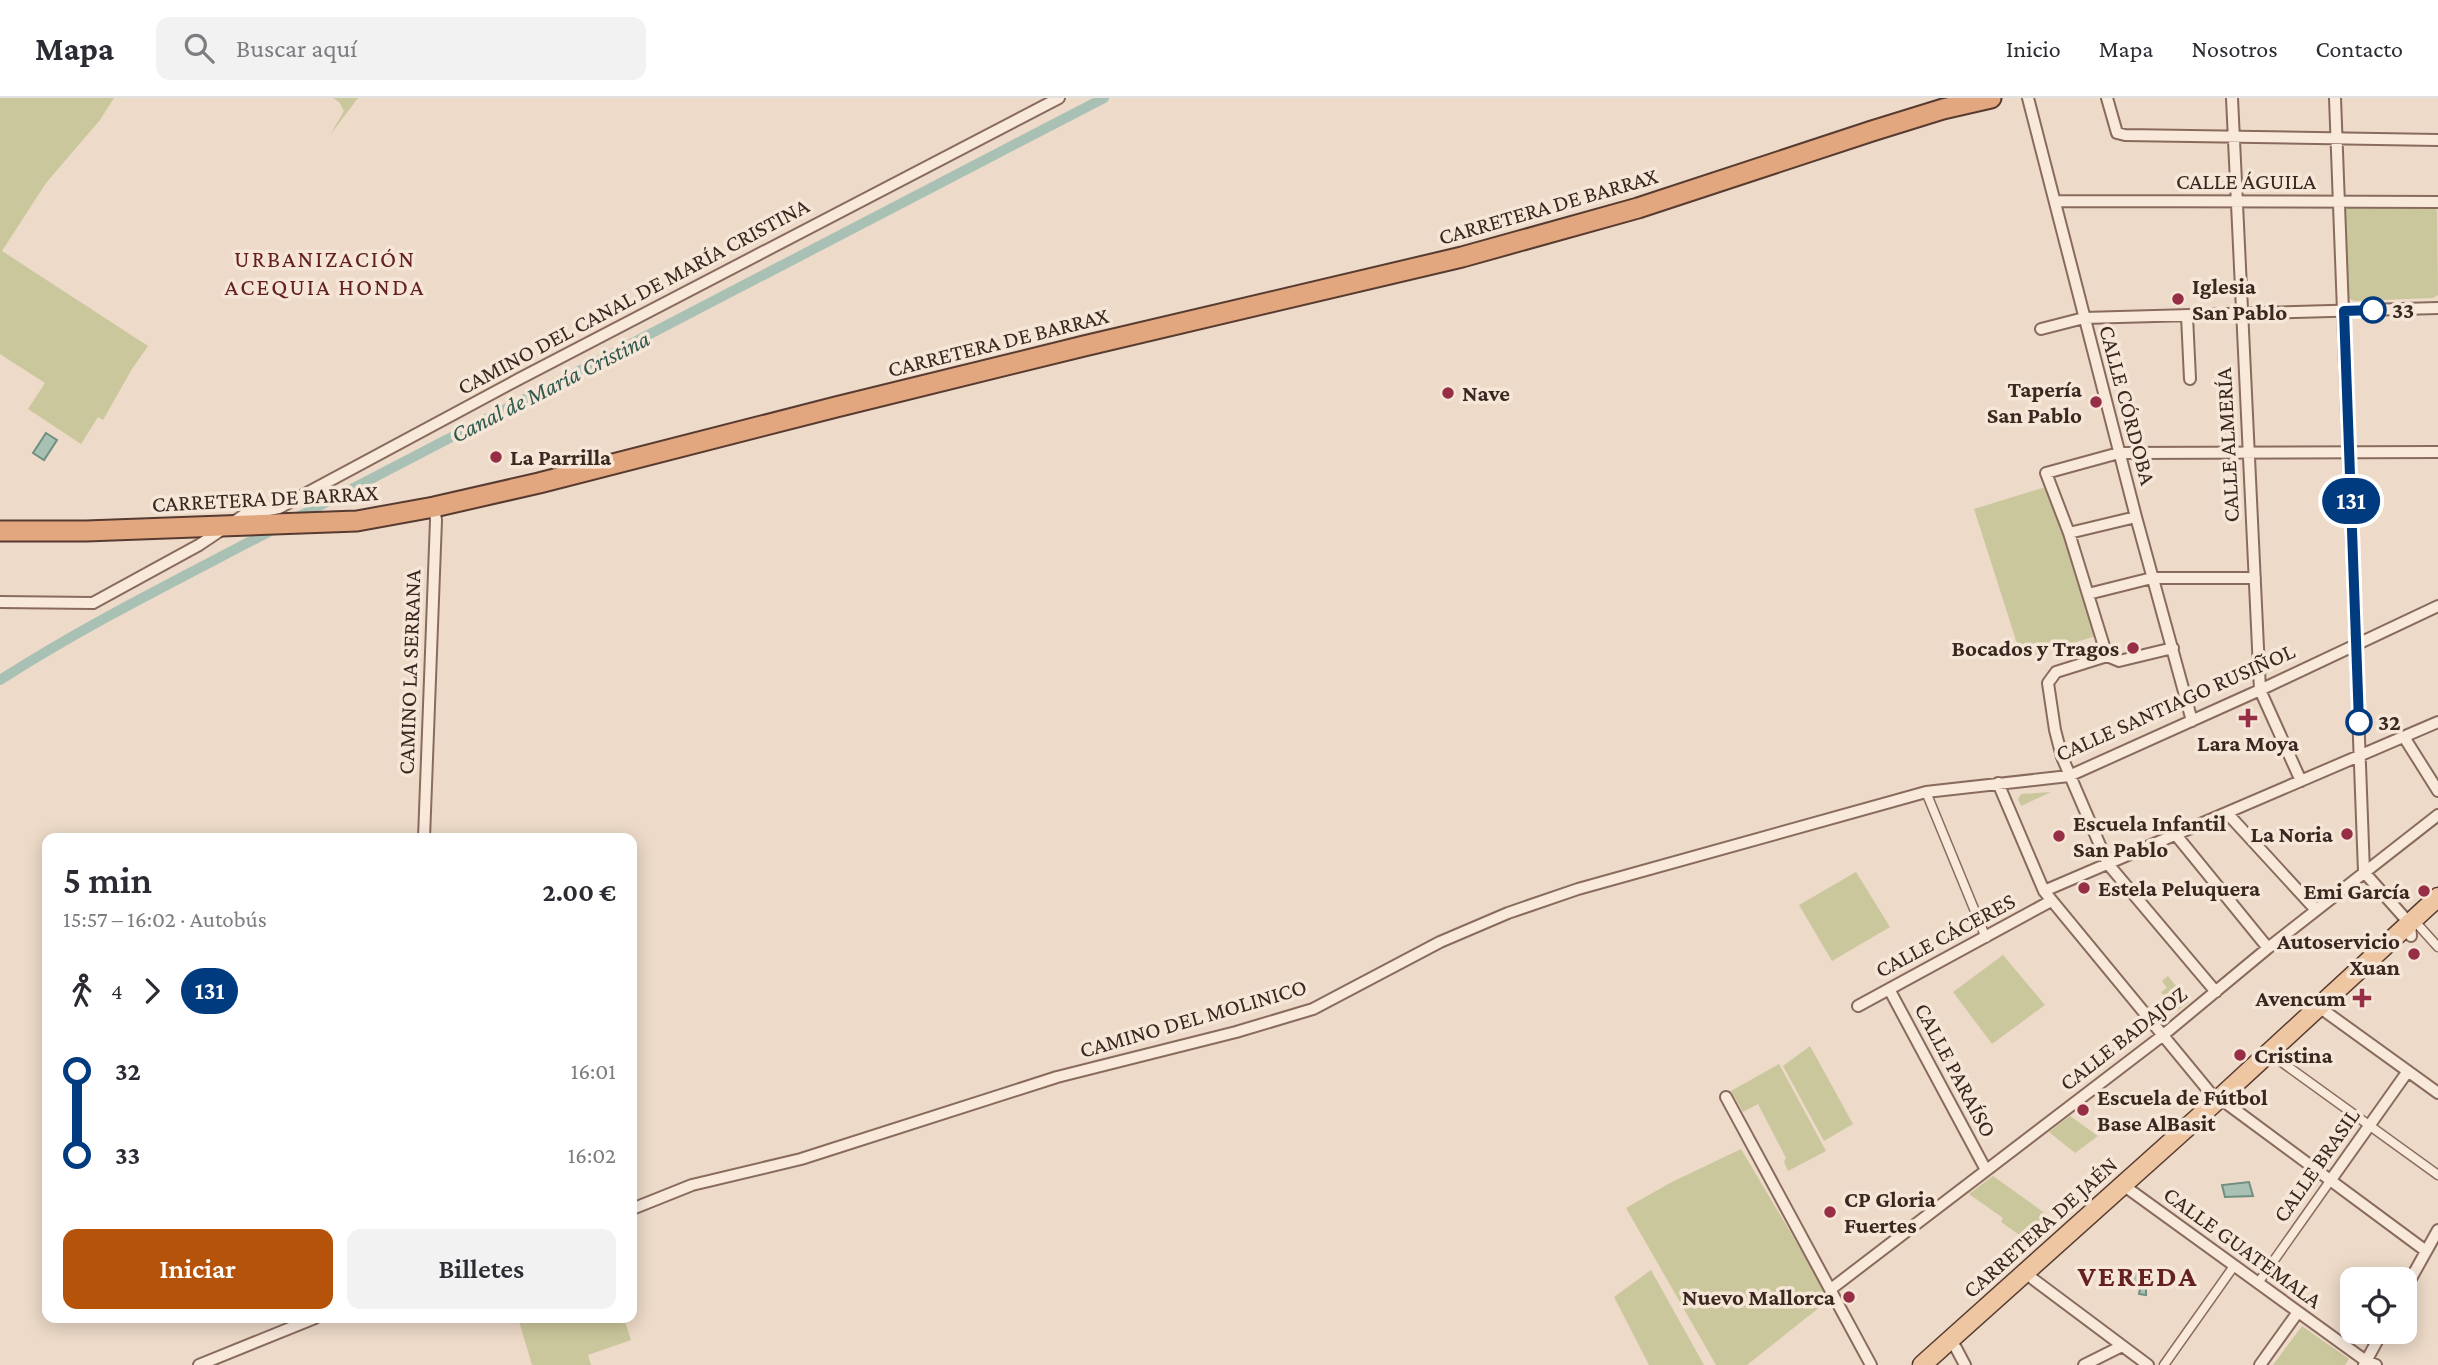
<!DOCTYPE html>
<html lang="es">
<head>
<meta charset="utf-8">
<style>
  body { margin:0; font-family:"Crimson Pro",serif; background:#f2f2f3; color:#2b2b33; height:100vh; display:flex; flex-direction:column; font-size:26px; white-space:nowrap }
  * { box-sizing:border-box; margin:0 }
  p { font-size:23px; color:#7c7c81 }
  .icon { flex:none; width:38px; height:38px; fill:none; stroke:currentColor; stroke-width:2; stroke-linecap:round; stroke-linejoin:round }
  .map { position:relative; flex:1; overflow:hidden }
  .sheet { position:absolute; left:42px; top:735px; width:595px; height:490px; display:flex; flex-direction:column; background:#fff; border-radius:14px; box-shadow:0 4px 18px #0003 }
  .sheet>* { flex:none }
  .badge { padding:0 14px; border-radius:23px; font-size:24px; line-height:46px }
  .tools { position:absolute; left:2340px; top:1169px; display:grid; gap:14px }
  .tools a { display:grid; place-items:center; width:77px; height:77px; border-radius:14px; background:#fff; box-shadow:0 4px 18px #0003; font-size:35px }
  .map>.badge { position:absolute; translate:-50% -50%; box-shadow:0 0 0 4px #fff }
  .legs { display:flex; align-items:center; gap:10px; height:77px; padding:0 21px; font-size:23px }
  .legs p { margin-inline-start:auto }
  .head { display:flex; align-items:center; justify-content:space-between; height:119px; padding:0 21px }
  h1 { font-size:38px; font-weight:600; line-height:52px }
  .button { display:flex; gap:14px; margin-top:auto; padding:14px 21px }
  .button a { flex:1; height:80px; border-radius:14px; background:#b45309; color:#fff; font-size:28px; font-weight:600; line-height:80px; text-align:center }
  .button a+a { background:#f2f2f3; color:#2b2b33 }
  ul { padding:0 21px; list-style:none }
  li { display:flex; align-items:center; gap:24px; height:84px; font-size:26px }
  li i { display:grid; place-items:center; width:10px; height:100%; margin:0 9px; background:currentColor }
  li i::after { content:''; width:18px; height:18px; margin:-9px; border:5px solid; border-radius:50%; background:#fff }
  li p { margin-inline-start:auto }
  li:first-child i { background:linear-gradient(#0000 50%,currentColor 0) }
  li:last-child i { background:linear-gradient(currentColor 50%,#0000 0) }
  header { display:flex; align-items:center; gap:42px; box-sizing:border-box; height:98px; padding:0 35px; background:#fff; border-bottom:2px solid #e1e1e2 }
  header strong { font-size:33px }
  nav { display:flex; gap:38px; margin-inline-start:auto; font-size:24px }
  .search { width:490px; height:63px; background:#f2f2f3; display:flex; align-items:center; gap:18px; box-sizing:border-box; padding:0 24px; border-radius:14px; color:#7c7c81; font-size:26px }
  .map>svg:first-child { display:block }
  .green { fill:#cbc79c }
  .water { fill:#a9c1b5; stroke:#6f9081; stroke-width:2 }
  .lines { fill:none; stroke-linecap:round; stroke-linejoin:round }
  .canal { stroke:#a9c1b5; stroke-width:10 }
  .pedestrian-casing { stroke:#896b5d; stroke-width:11 }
  .minor-casing { stroke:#896b5d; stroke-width:14 }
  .primary-casing { stroke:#573b31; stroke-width:21 }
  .trunk-casing { stroke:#573b31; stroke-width:23 }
  .pedestrian { stroke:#f8e9db; stroke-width:8 }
  .minor { stroke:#f8e9db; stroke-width:10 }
  .primary { stroke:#eec6a2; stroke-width:18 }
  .trunk { stroke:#e3a77f; stroke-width:19 }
  .line-1-casing { stroke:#fff; stroke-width:16 }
  .line-1 { stroke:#003b80; stroke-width:10 }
  .poi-dot { fill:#962f45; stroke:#f5e6d7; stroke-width:2.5 }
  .stop-1-dot { fill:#fff; stroke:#003b80; stroke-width:3.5 }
  .labels { text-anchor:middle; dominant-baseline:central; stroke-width:7; stroke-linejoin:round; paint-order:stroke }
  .street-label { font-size:23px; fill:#392720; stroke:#f5e6d7 }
  .poi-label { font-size:23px; font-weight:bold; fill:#392720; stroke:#f5e6d7; text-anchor:start }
  .stop-label { font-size:23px; font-weight:bold; fill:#392720; stroke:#f5e6d7; text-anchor:start }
  .neighbourhood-label { font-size:24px; letter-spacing:2px; fill:#652121; stroke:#f5e6d7 }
  .water-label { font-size:24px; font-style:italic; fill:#30594e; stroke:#f5e6d7 }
  .district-label { font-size:30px; font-weight:bold; letter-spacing:2px; fill:#652121; stroke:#f5e6d7 }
</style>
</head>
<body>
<header>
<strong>Mapa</strong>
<div class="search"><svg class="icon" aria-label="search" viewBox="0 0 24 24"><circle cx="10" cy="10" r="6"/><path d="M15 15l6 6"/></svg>Buscar aquí</div>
<nav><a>Inicio</a><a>Mapa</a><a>Nosotros</a><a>Contacto</a></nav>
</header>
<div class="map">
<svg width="2438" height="1267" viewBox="0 0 2438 1267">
  <rect width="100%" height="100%" fill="#eddac8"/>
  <!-- green -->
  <path class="green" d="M0,0H114L100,22L46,85L2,153L148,248L132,271L103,322L98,319L81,346L28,311L45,285L0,256Z
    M333,0H358L330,37L344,13L339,4Z
    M2349,109L2433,110L2437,112L2438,197L2433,200L2355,203L2349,201L2345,112Z
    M2049,388L2099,537L2022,561L1974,411Z
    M2051,694L2021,708L2018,701L2021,696Z
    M1856,774L1890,829L1832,863L1799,807Z
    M2003,857L2045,907L1992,946L1953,894Z
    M2168,878L2189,904L2177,913L2161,894L2167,890L2162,883Z
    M1810,948L1853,1026L1824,1043L1783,968Z
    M1779,966L1826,1053L1788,1073L1784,1064L1786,1060L1758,1006L1743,1014L1731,993Z
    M2070,1018L2098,1038L2075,1055L2049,1034Z
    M1741,1051L1830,1201L1747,1267H1716L1626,1110L1670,1085Z
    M1993,1078L2060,1126L2035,1148L2001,1124L2003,1120L1969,1096Z
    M1651,1172L1704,1267H1649L1614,1199Z
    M518,1220H624L631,1242L588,1257L591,1267H532Z
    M2302,1228L2349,1261L2345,1267H2273Z"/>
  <!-- water -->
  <path class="water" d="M46,335L57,342L44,362L33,355Z
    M2249,1084L2253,1098L2225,1099L2222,1087Z
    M2136,1171L2144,1178L2152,1181L2146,1191V1197L2139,1196L2140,1191L2128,1181Z"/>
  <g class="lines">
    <!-- canal -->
    <path class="canal" d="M294,421L1104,0
      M0,582C89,525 183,479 276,430"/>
    <!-- pedestrian casing -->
    <g class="pedestrian-casing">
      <path id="pedestrian" d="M1926,694L1986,840
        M2420,829L2438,849
        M2276,960L2438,1077
        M2258,1185L2330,1083
        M2164,1267L2234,1168"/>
    </g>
    <!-- minor casing -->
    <g class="minor-casing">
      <path id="minor" d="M2028,0L2136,419L2192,623
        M2107,0L2117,35L2125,37L2438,42
        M2232,0L2260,592L2301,683
        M2335,0L2364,774L2410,826L2411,838
        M2055,103L2438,104
        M2187,218L2190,281
        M2041,231L2084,220L2438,210
        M2069,435L2136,419
        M2088,496L2152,480H2255
        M0,504L93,505L199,447L244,417L279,410L519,281L1059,0
        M2173,550L2119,563L2107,558L2056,574L2048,585L2055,632L2062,659L2108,766L2216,894
        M2107,558L2069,435L2046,375L2119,355L2438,354
        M2404,639L2438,693
        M1998,685L2044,793L2217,1003L2226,1005L2426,1153
        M2227,715L2316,812
        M2176,737L2268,850
        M424,740L436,422L434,409
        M2044,793L2438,624
        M1889,891L1986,1072
        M1858,908L2051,803
        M2319,909L2438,995
        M1726,999L1871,1267
        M2330,1083L2408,973
        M2123,1087L2366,1263L2376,1267
        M632,1111L692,1087L801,1061L1057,979L1236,934L1313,911L1440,844L1508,815L1578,791L1926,694L2069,678L2260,592L2438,508
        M2033,1181L2148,1267
        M1831,1191L2162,938L2268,850L2438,717
        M2404,1193L2438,1132
        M1956,1250L1965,1267
        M199,1267L315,1220
        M2084,1267L2122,1248
        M2260,1267L2298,1214
        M2364,1267L2382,1234"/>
    </g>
    <!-- primary casing -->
    <g class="primary-casing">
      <path id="primary" d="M1922,1267L2211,1008L2438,799"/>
    </g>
    <!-- trunk casing -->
    <g class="trunk-casing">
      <path id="trunk" d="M0,433H86L357,423L434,409L539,385L836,309L1084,248L1462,159L1638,110L1872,33L1943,11L1991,0"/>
    </g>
    <!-- pedestrian -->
    <use href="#pedestrian" class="pedestrian"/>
    <!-- minor -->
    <use href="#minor" class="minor"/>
    <!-- primary -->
    <use href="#primary" class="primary"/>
    <!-- trunk -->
    <use href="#trunk" class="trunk"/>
  </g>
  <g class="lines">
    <!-- line-1 casing -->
    <g class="line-1-casing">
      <path id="line-1" d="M2359,624L2344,213L2373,212"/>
    </g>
    <!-- line-1 -->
    <use href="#line-1" class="line-1"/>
  </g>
  <!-- markers -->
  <g class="poi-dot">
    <circle cx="2178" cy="201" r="7"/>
    <circle cx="1448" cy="295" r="7"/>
    <circle cx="2096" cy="304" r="7"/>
    <circle cx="496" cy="359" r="7"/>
    <circle cx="2133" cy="550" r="7"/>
    <path d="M2244.5 609.5h7v7h7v7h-7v7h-7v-7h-7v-7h7z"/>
    <circle cx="2347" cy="736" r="7"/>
    <circle cx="2059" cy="738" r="7"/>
    <circle cx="2084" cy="790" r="7"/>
    <circle cx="2424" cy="793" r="7"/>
    <circle cx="2414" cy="856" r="7"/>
    <path d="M2358.5 889.5h7v7h7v7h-7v7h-7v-7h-7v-7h7z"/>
    <circle cx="2240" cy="957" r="7"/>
    <circle cx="2083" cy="1012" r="7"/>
    <circle cx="1830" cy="1114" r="7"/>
    <circle cx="1849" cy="1199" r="7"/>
  </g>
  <g class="stop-1-dot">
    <circle cx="2373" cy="212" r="12"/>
    <circle cx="2359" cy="624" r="12"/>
  </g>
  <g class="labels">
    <!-- street labels -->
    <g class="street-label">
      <text x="2246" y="83">CALLE ÁGUILA</text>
      <text transform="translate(1548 108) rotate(-16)">CARRETERA DE BARRAX</text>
      <text transform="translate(633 198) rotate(-28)">CAMINO DEL CANAL DE MARÍA CRISTINA</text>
      <text transform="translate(998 244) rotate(-14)">CARRETERA DE BARRAX</text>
      <text transform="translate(2128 307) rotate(75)">CALLE CÓRDOBA</text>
      <text transform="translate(2227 347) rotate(-93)">CALLE ALMERÍA</text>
      <text transform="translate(265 400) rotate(-3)">CARRETERA DE BARRAX</text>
      <text transform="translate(409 574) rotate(-88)">CAMINO LA SERRANA</text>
      <text transform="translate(2175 604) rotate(-24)">CALLE SANTIAGO RUSIÑOL</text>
      <text transform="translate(1945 837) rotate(-28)">CALLE CÁCERES</text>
      <text transform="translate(1193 920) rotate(-16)">CAMINO DEL MOLINICO</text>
      <text transform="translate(2123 940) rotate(-38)">CALLE BADAJOZ</text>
      <text transform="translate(1956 972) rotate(62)">CALLE PARAÍSO</text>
      <text transform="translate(2316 1067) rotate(-55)">CALLE BRASIL</text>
      <text transform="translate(2040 1129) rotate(-42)">CARRETERA DE JAÉN</text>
      <text transform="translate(2243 1149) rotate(36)">CALLE GUATEMALA</text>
    </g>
    <!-- poi labels -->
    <g class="poi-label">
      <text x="2192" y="188">Iglesia<tspan x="2192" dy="26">San Pablo</tspan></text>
      <text x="2082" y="291" text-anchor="end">Tapería<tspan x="2082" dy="26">San Pablo</tspan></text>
      <text x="1462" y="295">Nave</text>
      <text x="510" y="359">La Parrilla</text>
      <text x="2119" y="550" text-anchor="end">Bocados y Tragos</text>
      <text x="2248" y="645" text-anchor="middle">Lara Moya</text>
      <text x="2073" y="725">Escuela Infantil<tspan x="2073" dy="26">San Pablo</tspan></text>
      <text x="2333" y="736" text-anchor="end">La Noria</text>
      <text x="2098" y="790">Estela Peluquera</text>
      <text x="2410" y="793" text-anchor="end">Emi García</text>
      <text x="2400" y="843" text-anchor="end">Autoservicio<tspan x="2400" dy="26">Xuan</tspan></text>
      <text x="2346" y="900" text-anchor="end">Avencum</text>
      <text x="2254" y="957">Cristina</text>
      <text x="2097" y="999">Escuela de Fútbol<tspan x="2097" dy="26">Base AlBasit</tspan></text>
      <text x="1844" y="1101">CP Gloria<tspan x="1844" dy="26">Fuertes</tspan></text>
      <text x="1835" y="1199" text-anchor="end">Nuevo Mallorca</text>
    </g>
    <!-- stop labels -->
    <g class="stop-label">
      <text x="2392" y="212">33</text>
      <text x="2378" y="624">32</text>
    </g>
    <!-- neighbourhood labels -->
    <g class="neighbourhood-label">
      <text x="325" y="160">URBANIZACIÓN<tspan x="325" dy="28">ACEQUIA HONDA</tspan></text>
    </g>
    <!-- water labels -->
    <g class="water-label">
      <text transform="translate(550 288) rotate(-27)">Canal de María Cristina</text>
    </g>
    <!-- district labels -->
    <g class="district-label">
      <text x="2138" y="1177">VEREDA</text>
    </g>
  </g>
</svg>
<div class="tools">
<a><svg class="icon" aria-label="locate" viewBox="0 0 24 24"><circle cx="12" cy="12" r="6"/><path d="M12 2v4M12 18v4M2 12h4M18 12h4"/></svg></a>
</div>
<b class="badge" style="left:2351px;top:403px;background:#003b80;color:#fff">131</b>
<section class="sheet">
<div class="head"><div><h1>5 min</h1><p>15:57 – 16:02 · Autobús</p></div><b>2.00 €</b></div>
<div class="legs"><svg class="icon" aria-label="walk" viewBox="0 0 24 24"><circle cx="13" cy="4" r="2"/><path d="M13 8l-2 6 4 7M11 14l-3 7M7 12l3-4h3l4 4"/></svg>4<svg class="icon" aria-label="forward" viewBox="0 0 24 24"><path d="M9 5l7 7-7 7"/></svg><b class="badge" style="background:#003b80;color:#fff">131</b></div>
<ul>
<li><i style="color:#003b80"></i><b>32</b><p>16:01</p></li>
<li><i style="color:#003b80"></i><b>33</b><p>16:02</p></li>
</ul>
<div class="button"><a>Iniciar</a><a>Billetes</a></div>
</section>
</div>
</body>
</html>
